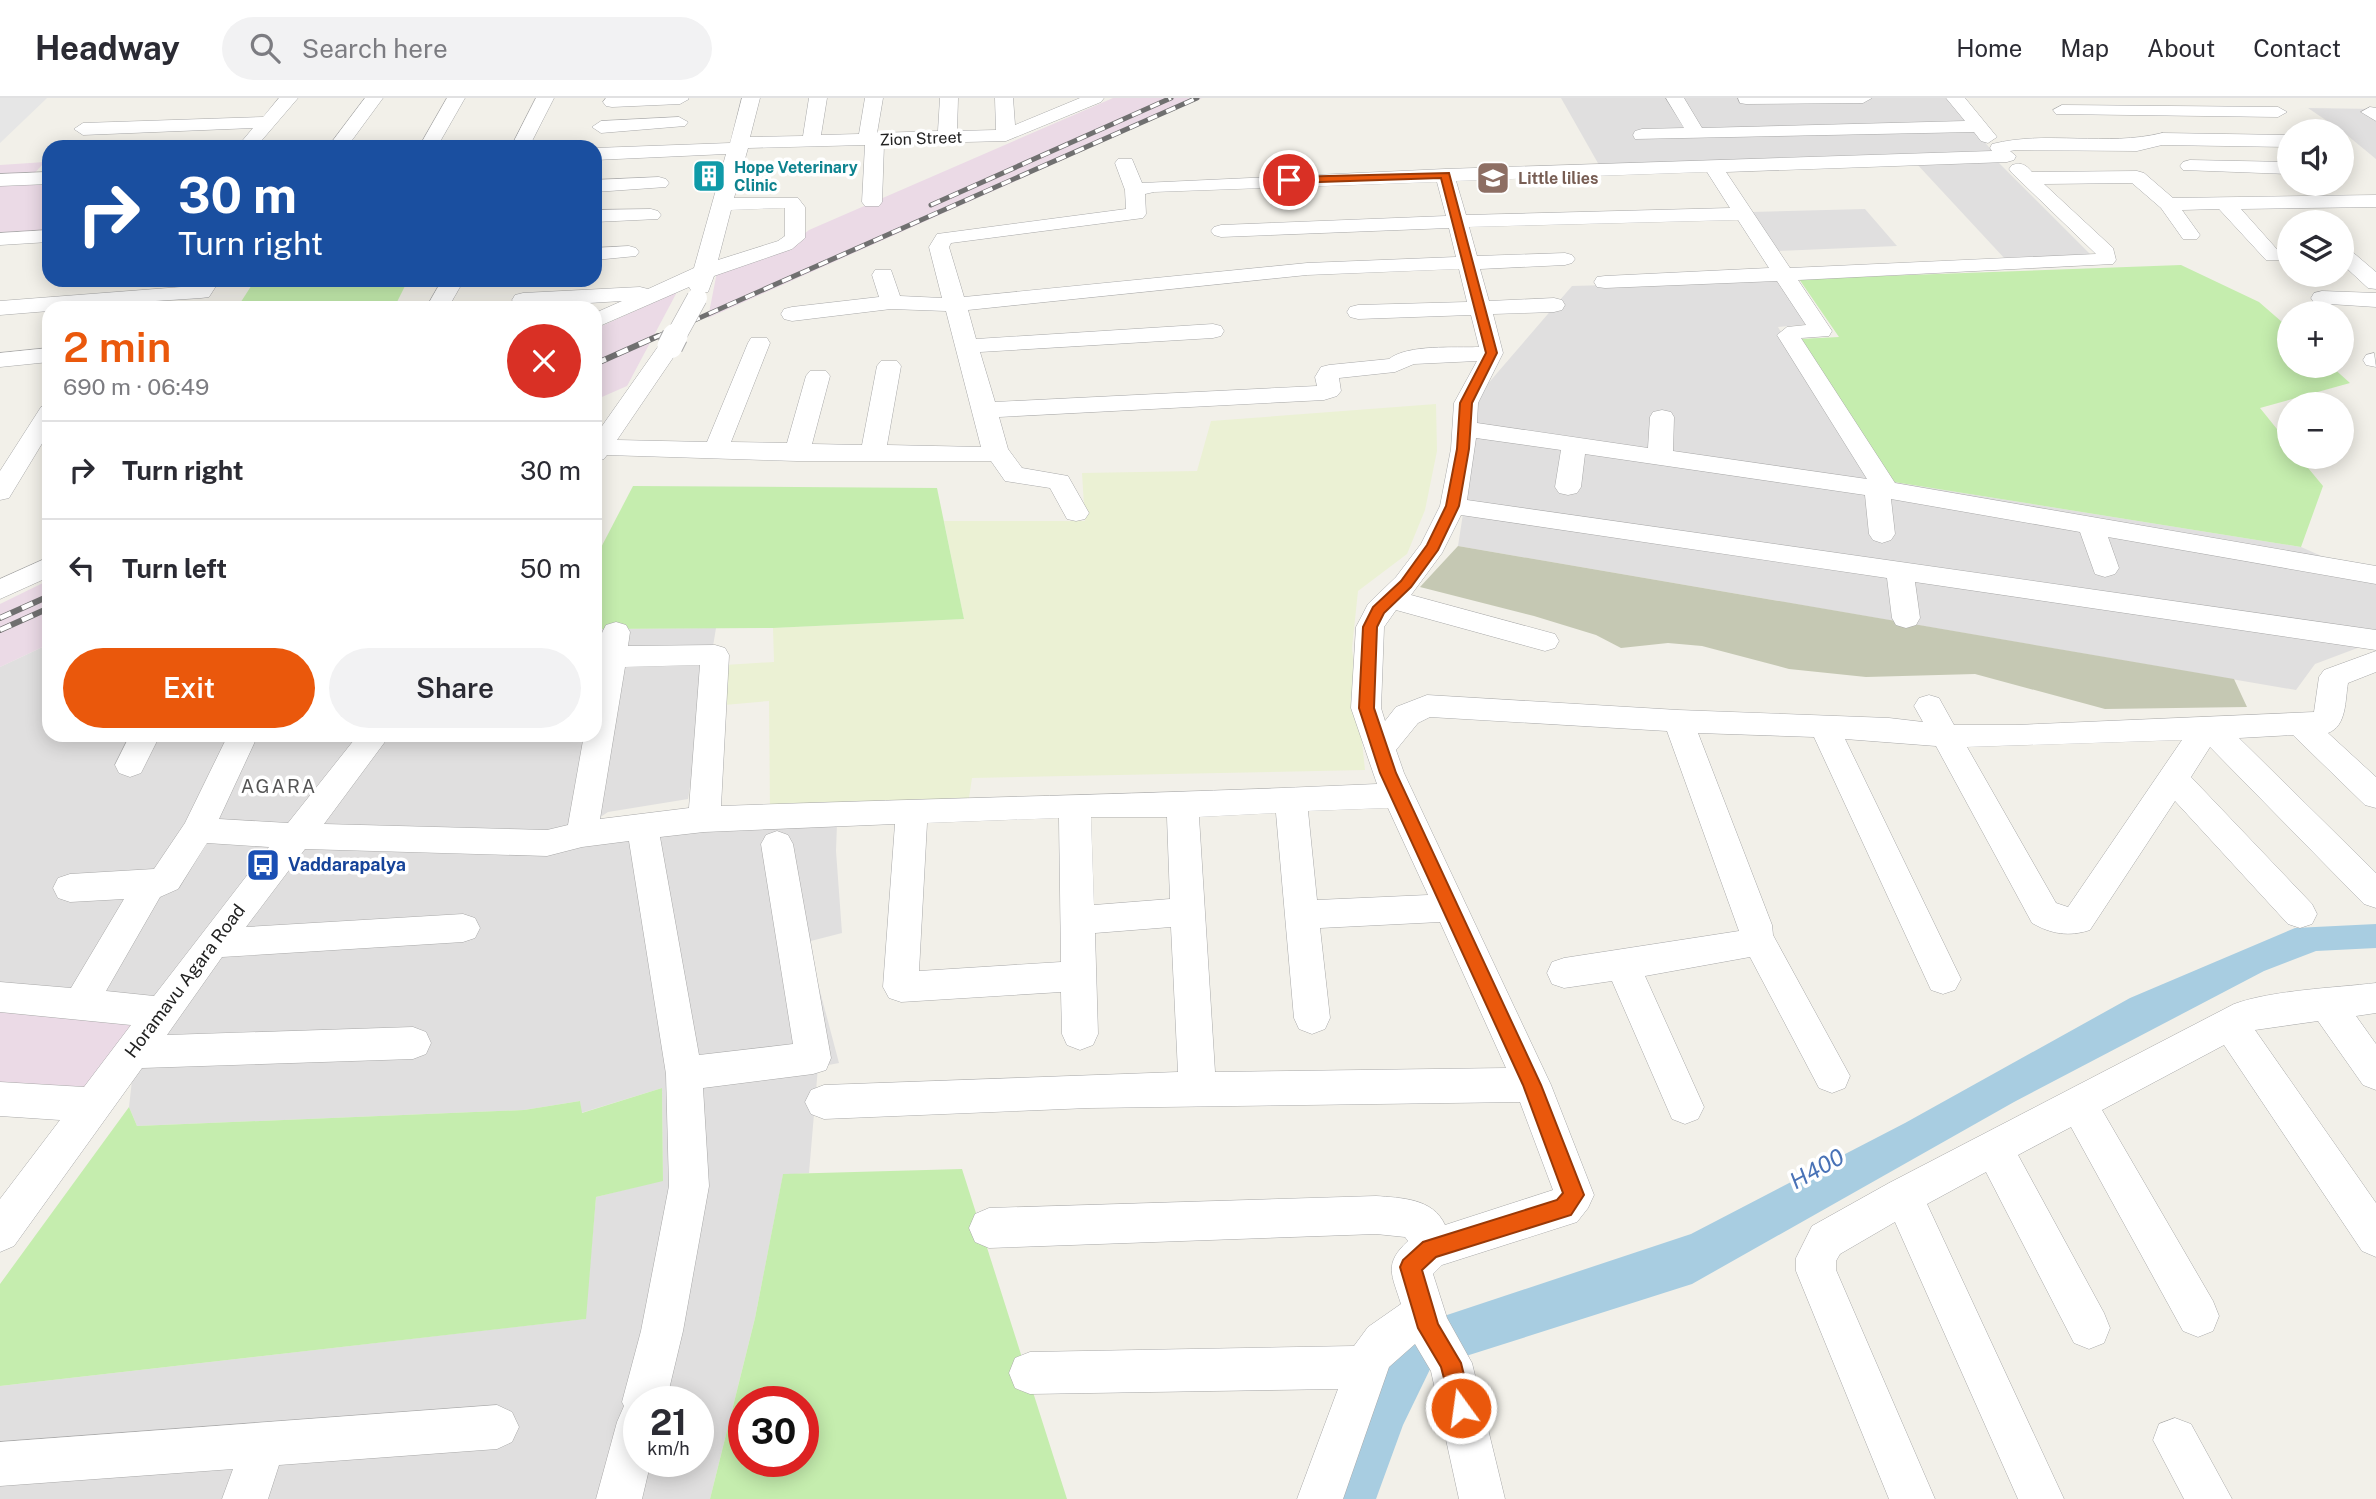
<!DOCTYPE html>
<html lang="en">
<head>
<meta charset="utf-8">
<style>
  :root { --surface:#fff; --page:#f2f2f3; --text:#2b2b33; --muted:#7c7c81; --line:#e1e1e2; --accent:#ea580c }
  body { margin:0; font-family:"Public Sans",sans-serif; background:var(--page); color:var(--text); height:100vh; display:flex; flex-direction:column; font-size:26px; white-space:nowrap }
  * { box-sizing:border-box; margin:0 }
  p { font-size:23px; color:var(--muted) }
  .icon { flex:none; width:38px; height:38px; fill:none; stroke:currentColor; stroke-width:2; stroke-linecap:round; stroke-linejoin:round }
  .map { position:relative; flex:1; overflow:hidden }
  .side { position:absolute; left:42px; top:203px; width:560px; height:441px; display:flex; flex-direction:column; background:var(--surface); border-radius:21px; box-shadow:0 4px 18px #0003 }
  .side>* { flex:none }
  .guide { position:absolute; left:42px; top:42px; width:560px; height:147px; border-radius:21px; box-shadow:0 4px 18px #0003; background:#1a4fa0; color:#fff; overflow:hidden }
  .fabs { position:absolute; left:2277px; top:21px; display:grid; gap:14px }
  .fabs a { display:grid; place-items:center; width:77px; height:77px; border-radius:50%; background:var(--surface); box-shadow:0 4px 18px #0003; font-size:35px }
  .speed { position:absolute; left:623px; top:1288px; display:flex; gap:14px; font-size:35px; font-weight:700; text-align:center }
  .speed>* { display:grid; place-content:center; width:91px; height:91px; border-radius:50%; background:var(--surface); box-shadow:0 4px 18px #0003; line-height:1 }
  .speed small { font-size:18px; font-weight:400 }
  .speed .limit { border:10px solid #d22; background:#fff; color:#111 }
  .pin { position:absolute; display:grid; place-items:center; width:60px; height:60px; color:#fff; margin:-30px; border:4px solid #fff; border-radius:50%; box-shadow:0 2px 7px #0007 }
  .me { position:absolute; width:77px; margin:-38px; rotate:346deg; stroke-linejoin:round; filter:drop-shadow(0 0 5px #0008) }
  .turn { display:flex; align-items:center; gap:24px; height:147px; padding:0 21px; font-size:32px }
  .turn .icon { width:91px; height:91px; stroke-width:2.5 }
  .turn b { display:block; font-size:49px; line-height:60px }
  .round { display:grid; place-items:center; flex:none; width:74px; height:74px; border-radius:37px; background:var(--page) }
  .headline { display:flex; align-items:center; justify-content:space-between; height:119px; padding:0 21px }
  h1 { font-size:42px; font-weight:600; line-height:52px; color:var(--accent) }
  .cta { display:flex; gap:14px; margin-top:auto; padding:14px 21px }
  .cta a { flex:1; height:80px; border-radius:42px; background:var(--accent); color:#fff; font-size:28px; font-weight:600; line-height:80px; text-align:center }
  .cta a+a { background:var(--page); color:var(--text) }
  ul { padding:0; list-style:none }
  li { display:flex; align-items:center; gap:21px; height:98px; padding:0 21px; border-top:2px solid var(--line) }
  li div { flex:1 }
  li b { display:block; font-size:26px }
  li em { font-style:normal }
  header { display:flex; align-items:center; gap:42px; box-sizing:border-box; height:98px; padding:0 35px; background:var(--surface); border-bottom:2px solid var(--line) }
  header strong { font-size:33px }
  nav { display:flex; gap:38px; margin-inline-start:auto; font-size:24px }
  .search { width:490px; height:63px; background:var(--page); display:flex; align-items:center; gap:18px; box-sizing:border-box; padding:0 24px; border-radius:38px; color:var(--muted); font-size:26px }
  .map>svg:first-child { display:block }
  .residential { fill:#e0dfdf; fill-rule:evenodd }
  .industrial { fill:#ebdae6 }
  .construction { fill:#c5c8b3 }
  .farmland { fill:#ebf1d4 }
  .grass { fill:#c5edae; fill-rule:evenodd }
  .parking { fill:#e6e6e6 }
  .water { fill:#a8cde1 }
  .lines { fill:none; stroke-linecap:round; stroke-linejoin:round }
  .minor-casing { stroke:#a9a9a9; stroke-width:1 }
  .minor { fill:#fff; fill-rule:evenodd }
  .rail-far1-casing { stroke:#707070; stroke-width:5 }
  .rail-casing { stroke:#707070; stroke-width:6 }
  .rail-far1 { stroke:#fff; stroke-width:3.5; stroke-dasharray:10; stroke-linecap:butt }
  .rail { stroke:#fff; stroke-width:4.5; stroke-dasharray:12; stroke-linecap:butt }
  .minor-bridge-far1-casing { stroke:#a9a9a9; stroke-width:21; stroke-linecap:butt }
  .minor-bridge-casing { stroke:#a9a9a9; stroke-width:27; stroke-linecap:butt }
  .minor-bridge-far1 { stroke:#fff; stroke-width:20 }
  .minor-bridge { stroke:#fff; stroke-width:25 }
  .route { fill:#ea580c; stroke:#983908; stroke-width:2 }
  .labels { text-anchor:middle; stroke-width:7; stroke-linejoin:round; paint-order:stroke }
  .far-street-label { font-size:16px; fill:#222; stroke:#fff }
  .far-culture-label { font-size:16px; font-weight:bold; fill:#0d838f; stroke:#fff; text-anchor:start }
  .far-education-label { font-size:16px; font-weight:bold; fill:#785e54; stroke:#fff; text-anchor:start }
  .transit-label { font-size:18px; font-weight:bold; fill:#164399; stroke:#fff; text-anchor:start }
  .street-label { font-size:18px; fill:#222; stroke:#fff }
  .neighbourhood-label { font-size:19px; letter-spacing:2px; fill:#555; stroke:#fff }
  .near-water-label { font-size:23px; font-style:italic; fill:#4972b6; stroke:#fff }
</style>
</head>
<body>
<header>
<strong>Headway</strong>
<div class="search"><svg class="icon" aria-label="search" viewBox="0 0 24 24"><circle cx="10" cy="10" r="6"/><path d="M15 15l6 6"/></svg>Search here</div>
<nav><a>Home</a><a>Map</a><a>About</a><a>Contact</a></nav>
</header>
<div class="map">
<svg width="2376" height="1401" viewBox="0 0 2376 1401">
  <rect width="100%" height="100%" fill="#f2f0e9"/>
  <g class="residential">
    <polygon points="1561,0 1948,0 1993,54 1599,67"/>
    <polygon points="2308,10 2376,11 2376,61 2342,33"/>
    <polygon points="1995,61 2093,159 2006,162 1915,64"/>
    <polygon points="1865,111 1897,148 1777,153 1751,114"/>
    <polygon points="1781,182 1811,226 1778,229 1869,380 2301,449 2376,482 2376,543 2315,566 2296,592 1458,448 1477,325 1473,303 1572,188"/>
    <path d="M716,530l-28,171 -80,13 -60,40 113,-22 176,-6 -1,27 6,82 -35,9 32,121 -21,4 -9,106 -26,2 -28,143 -45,181h-710v-113l585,-67 11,-122 67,-17 -1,-92 -81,25 -1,-12 -56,9 -387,16 -8,-19 10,-90 -139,-8v-342l49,-23v91h546v-106zM639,1304h59v59h-59z"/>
  </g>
  <g class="industrial">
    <polygon points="1113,0 1202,0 708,220 717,174 786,150 809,132"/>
    <polygon points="45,64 23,87 49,86 49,125 42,133 0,136 0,67"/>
    <polygon points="677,194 627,288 595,302 595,231"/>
    <polygon points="49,482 49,546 0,569 0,506"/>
    <polygon points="0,911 139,919 83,996 0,991"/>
  </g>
  <polygon class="construction" points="1458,448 2234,581 2247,609 2105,611 1975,576 1866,579 1789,571 1702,548 1668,545 1621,550 1596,537 1534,518 1420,489"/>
  <polygon class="farmland" points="1436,306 1437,353 1425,412 1407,456 1358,493 1352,550 1365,672 972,680 969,700 770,713 769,603 724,607 725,567 774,564 773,530 964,521 944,423 1085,423 1082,375 1197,373 1211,323"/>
  <g class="grass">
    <polygon points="2181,167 2259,204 2289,230 2289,268 2331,268 2350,285 2260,310 2289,346 2289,359 2299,359 2323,388 2301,449 1894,384 1800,241 1839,239 1799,181"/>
    <polygon points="255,182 408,182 394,210 237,210"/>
    <polygon points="633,388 937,390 964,521 773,530 595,531 595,461"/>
    <polygon points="662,990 663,1083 596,1099 586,1221 0,1288 0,1186 129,1009 137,1028 524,1012 580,1003 582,1015"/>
    <path d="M962,1071l105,330h-357l45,-181 28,-144zM744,1304h59v59h-59z"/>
  </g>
  <polygon class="parking" points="0,0 47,0 0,45"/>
  <g class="water">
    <polygon points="2376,826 2376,850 2316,853 2264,873 2014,1004 1692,1186 1466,1258 1441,1219 1691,1136 1905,1025 2130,900 2295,830"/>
    <polygon points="1411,1237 1434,1263 1403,1327 1376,1401 1335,1401 1395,1254"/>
  </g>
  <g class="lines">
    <defs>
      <g id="minor">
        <polygon points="279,0 298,0 256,49 237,49 253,30 83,37 74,31 83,25 263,19"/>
        <polygon points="365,0 383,0 347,49 328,49"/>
        <polygon points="447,0 465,0 437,49 419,49"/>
        <polygon points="536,0 554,0 529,49 511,49"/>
        <polygon points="606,0 688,0 689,1 680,6 612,9 606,8 603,4"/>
        <path d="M742,0h18l-10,39 53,-1 6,-38h18l-6,37 38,-1 6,-36h18l-6,35 61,-2 2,-33h18l-1,33 39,-1 -1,-32h18l2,27 65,-27h24l-3,4 -95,39 -122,3 -2,58 -3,4h-14l-3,-4 3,-57 -117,3 -14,50h64l7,9v31l-13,11 -78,27 -6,16h-16l-3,-5 -94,41v-15l27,-12 -99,6 -8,-2 -3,-5 3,-5 8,-2 117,-6 8,2 46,-21 32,-114 -131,6v-12l135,-5zM785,110v28l-7,5 -60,19 13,-50z"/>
        <polygon points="1666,0 1684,0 1702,30 1965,23 1946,0 1965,0 1997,39 1988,45 1981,43 1974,34 1635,41 1633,37 1635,33 1642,31 1684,30"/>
        <polygon points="1738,0 1872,0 1863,5 1746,6 1740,5"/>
        <polygon points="2062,7 2278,9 2287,14 2278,19 2056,16 2053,12"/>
        <polygon points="2370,9 2376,10 2376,23 2361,14"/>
        <polygon points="679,19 688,24 685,28 601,35 592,29 601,23"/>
        <path d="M2162,35l127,2v12l-127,-2 -25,6 -121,-1 -6,1 6,5 -2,4 -7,2 -281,10 64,96 306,-14 -84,-81 -3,-4 3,-4c10,-3 14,0 20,7l105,-1 7,2 29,25 203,-3v12l-135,2 42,47 -3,4h-14l-47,-51 -37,1 18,25 -3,4h-14l-22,-31 -29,-25 -88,1 69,64 3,12 -3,4 -315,16 34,51 -3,5 -28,2 94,145 481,83v18l-268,-47 11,31 -4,6 -10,3 -10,-3 -15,-42 -189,-33 4,35 -4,6 -9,3 -9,-3 -4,-6 -4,-39 -280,-41 -4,33 -4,6 -9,2 -9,-2 -4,-6 6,-37 -85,-12 -9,62 909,130v20l-461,-68 5,36 -4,7 -10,3 -10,-3 -4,-7 -5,-40 -426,-63 -19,38 -31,42 144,39 4,7 -4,7 -10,3 -149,-41 -12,17 -3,81 4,13 11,-14 31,-12 251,15 211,8 34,4 -9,-16 5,-8 10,-3 10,3 15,27h62l298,-13 5,-35 5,-7 52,-19v21l-28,11c-3,17 -1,43 -20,50l48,44v31l-11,-3 -72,-70 -54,3 137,135v35l-12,-4 -154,-157 -19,30 121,127 5,10 -5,10 -12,4 -12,-4 -113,-123 -85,129c-21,7 -39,4 -58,-7l-96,-177 -91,-7 116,240 -6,11 -12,4 -12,-4 -117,-253 -116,-4 74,192 1,10 77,141 -5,12 -13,5 -13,-5 -69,-131 -105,19 59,131 -6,12 -13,5 -13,-5 -60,-138 -48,7 -12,-4 -5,-11 5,-11 12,-4 175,-27 -72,-200 -237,-14 -12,6 -22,27 8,23 147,312 43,110 -6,13 -11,14 -135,43 -9,9 14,44 25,45 33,136h-46l-28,-128 -16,-27 -26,23 -46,132h-46l41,-110 -308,5 -15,-6 -6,-15 6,-15 15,-6 324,-6 14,-19 33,-23c-9,-29 -18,-40 7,-63l-3,-4 -29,-3 -387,14 -14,-6 -6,-14 6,-14 14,-6 387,-12c25,2 57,2 69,29l108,-35 -33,-88 -431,6 -265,11 -13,-5 -6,-12 6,-12 13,-5 354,-13 -7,-145 -76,6 3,101 -5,11 -13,5 -13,-5 -5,-11 -1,-42 -160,10 -12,-4 -6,-11 12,-163 -191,8 -44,5 39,218 94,-11 -32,-200 5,-9 11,-4 11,4 5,9 38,214 -5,12 -13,4 -110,14 6,98 -26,145 -17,71h-27v59h12l-9,38h-46l21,-77 7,-16 -2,-4 19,-71 28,-145 -3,-112 -37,-233 -47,6 -35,9 -242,-7 -59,78 217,-13 12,4 5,10 -5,10 -12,4 -241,15 -55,78 246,-8 13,5 5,11 -5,11 -13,5 -271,9 -128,178 -14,6v-53l60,-79 -60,-4v-34l84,5 47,-62 -131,-13v-30l71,6 53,-89 -54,3 -12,-4 -5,-10 5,-10 12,-4 84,-5 31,-46 43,-88h30l-39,84 69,4 70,-88h32l-66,89 223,6 21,-5 16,-90h11c0,-32 -6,-82 11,-110l10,-3 10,3 4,7 -2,14 87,-1 10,3 4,7 -8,151c219,-8 438,-12 656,-22l-26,-76 5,-81 12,-23 28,-27 25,-33 19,-38 11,-57 3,-46 23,-42 -63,3 -19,8 -56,6 2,13 -4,5 -13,4 -325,17 9,32 14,19 46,8 21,37 -4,6 -9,2 -9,-2 -17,-31 -45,-7 -14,-20h-194l-190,-6 -3,4 -9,3v-26l67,-95h16l3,5 -64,94 90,2 41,-99 3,-5h16l3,5 -39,99 56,1 19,-67 4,-5h16l4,5 -18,68 50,1 15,-79 4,-5h16l4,5 -14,79 94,2 -35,-136 -55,-2 -99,12 -8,-2 -3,-5 3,-5 8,-2 87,-10 -7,-22 3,-5h16l9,26 42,2 -13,-51 8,-13 189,-25 -1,-19 -10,-27 3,-4h14l10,24 303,-14 547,-18 -2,-3 2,-4c56,-14 114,3 170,-11zM1707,74l23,36 -264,7 -10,-34zM1437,84l9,34 -225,9 -7,2 -3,4 3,4 7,2 228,-9 7,29 -149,6 -343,34 -15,-50 2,-4 192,-25 3,-4 -1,-20 9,-2zM1738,122l31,48 -164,8 -8,1 -3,5 3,5 8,1 172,-7 29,44 -19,2 -10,8 90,144 -194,-28 1,-34 -3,-5 -9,-2 -9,2 -3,5 -2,31 -171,-25 1,-20 25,-50 -10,-39 61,-2 8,-2 3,-5 -3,-5 -8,-2 -65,3 -9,-32 85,-4 7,-2 3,-4 -3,-4 -7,-2 -88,3 -8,-29zM1459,171l8,33 -109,3 -8,2 -3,5 3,5 8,2 113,-4 8,32c-24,1 -71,-3 -90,12l-60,6 -8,2 -6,10 2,9 -322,16 -15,-50 233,-14 8,-2 3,-5 -3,-5 -8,-2 -237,15 -8,-29 339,-35zM700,567l-11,143 -89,11 25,-152zM2182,642l-114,167 -12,-4 -89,-156zM1388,710l40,87 -111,5 -9,-89zM1276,715l18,205 5,11 13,5 13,-5 5,-11 -10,-90 120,-6 66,146 -291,4 -16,-255zM1091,719h76l3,82 -76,6zM1059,720l2,144 -142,9 8,-148zM207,745l62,4 -115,149 -48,-5 54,-94 18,-8z"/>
        <polygon points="2190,62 2289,64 2289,76 2183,72 2180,68 2183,64"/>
        <polygon points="49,74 49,86 0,88 0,76"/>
        <polygon points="659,79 666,81 669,85 666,89 595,94 595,82"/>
        <polygon points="651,111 658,113 661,117 658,121 595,124 595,112"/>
        <polygon points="49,132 49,144 0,147 0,135"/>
        <polygon points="629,148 636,150 639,154 636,158 595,162 595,150"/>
        <polygon points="2342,149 2349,151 2376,174 2376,191 2368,190 2342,166"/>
        <polygon points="198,182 220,182 209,199 201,200 49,210 49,213 0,217 0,203 194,188"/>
        <polygon points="442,182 464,182 448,210 426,210"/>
        <polygon points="2322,193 2376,195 2376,209 2314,205 2311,200 2314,195"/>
        <polygon points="49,250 49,264 0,269 0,255"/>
        <polygon points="2374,255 2376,269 2366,267 2363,262 2366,257"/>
        <polygon points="49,307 49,334 9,400 0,402 0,373 41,309"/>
        <polygon points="49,459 49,479 0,501 0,481"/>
        <polygon points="130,637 160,637 141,675 130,679 119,675 115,667"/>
        <path d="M2376,885v30l-20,3 20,28v46l-13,-5 -45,-64 -63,9 121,173v54l-14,-6 -138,-206 -122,65 111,191 6,15 -6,15 -15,6 -15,-6 -112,-204 -53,28 86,158 6,15 -6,15 -15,6 -15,-6 -88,-171 -59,32 137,295h-46l-123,-277 -55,32 -4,7v9l99,229h-46l-93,-228v-13l16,-32 77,-43 345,-179c39,-14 100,-16 142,-21z"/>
        <polygon points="497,1307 512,1314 519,1329 512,1344 497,1351 279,1367 268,1401 222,1401 233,1371 0,1388 0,1344"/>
        <polygon points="2175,1320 2191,1326 2232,1401 2184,1401 2153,1342 2159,1326"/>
      </g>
    </defs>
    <use href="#minor" class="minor-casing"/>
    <use href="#minor" class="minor"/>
    <defs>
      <g id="rail-far1">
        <polyline points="931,107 1171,0"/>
        <polyline points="654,240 1197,0"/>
      </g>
      <g id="rail">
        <polyline points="595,266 658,238"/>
        <polyline points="0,520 49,498"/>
        <polyline points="0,532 49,510"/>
      </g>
    </defs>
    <use href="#rail-far1" class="rail-far1-casing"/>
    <use href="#rail" class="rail-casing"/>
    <use href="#rail-far1" class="rail-far1"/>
    <use href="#rail" class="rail"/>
    <defs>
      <polyline id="minor-bridge-far1" points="675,240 697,200"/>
      <polyline id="minor-bridge" points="670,248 675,238"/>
    </defs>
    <use href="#minor-bridge-far1" class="minor-bridge-far1-casing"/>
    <use href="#minor-bridge" class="minor-bridge-casing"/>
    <use href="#minor-bridge-far1" class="minor-bridge-far1"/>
    <use href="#minor-bridge" class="minor-bridge"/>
  </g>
  <polygon class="route" points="1449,75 1497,255 1472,305 1469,351 1459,408 1438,452 1411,489 1384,515 1377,529 1374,610 1396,675 1541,987 1584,1097 1571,1117 1436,1159 1422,1172 1438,1226 1461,1265 1472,1310 1469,1318 1461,1321 1454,1318 1441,1269 1418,1230 1400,1169 1403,1162 1423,1144 1557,1102 1563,1095 1523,987 1380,675 1359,610 1363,529 1373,509 1401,483 1427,447 1446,408 1457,351 1460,305 1486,255 1441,80 1289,85 1284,82 1289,79"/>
  <defs>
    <symbol id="building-square" viewBox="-11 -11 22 22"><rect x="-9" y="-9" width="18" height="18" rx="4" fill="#0f9aa8" stroke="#fff"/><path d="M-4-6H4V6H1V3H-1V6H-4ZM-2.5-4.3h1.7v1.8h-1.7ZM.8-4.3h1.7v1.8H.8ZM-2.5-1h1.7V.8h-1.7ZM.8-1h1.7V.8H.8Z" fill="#fff"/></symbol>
    <symbol id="school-square" viewBox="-11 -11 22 22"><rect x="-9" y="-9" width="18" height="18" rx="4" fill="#8d6e63" stroke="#fff"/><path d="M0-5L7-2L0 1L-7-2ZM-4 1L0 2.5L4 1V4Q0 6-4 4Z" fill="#fff"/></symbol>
    <symbol id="bus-square" viewBox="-11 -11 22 22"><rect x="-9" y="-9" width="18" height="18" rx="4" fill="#1a4fb4" stroke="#fff"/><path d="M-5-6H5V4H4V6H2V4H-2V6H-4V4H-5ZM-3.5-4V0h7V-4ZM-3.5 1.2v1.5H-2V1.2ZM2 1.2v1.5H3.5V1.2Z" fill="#fff"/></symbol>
  </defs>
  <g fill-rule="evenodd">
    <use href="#building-square" x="690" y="59" width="38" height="38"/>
    <use href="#school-square" x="1474" y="61" width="38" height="38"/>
    <use href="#bus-square" x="244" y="748" width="38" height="38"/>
  </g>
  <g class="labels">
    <g class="far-street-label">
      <text transform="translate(921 40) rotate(-2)" y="6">Zion Street</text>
    </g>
    <g class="far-culture-label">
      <text x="734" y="75">Hope Veterinary<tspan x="734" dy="18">Clinic</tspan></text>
    </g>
    <g class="far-education-label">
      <text x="1518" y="86">Little lilies</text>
    </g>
    <g class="transit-label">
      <text x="288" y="773">Vaddarapalya</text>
    </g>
    <g class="street-label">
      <text transform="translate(185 883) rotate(-53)" y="6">Horamavu Agara Road</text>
    </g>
    <g class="neighbourhood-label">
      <text x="279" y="695">AGARA</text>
    </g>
    <g class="near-water-label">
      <text transform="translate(1817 1071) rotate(-29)" y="8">H400</text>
    </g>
  </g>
</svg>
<div class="fabs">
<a><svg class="icon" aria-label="sound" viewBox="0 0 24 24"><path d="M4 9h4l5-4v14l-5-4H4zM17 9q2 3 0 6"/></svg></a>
<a><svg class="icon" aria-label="layers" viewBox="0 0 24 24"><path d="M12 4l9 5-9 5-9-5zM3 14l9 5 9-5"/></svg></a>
<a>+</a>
<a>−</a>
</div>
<div class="speed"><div>21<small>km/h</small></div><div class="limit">30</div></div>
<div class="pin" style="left:1289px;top:82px;background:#d93025"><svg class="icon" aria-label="arrive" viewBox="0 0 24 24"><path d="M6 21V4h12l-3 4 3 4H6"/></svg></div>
<svg class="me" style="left:1461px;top:1310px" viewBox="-20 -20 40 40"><circle r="17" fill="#ea580c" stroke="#fff" stroke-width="3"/><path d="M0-11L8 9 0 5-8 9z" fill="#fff"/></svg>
<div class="guide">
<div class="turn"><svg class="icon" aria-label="right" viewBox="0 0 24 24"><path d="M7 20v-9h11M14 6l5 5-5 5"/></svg><div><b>30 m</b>Turn right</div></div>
</div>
<section class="side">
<div class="headline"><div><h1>2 min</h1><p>690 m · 06:49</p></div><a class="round" style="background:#d93025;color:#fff"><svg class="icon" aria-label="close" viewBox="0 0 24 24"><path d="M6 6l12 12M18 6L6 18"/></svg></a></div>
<ul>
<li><svg class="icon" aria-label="right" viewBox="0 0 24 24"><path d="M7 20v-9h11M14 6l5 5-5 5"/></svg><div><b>Turn right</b></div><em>30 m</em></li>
<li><svg class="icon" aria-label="left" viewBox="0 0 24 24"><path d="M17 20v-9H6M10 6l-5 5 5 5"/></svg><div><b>Turn left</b></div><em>50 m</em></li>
</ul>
<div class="cta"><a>Exit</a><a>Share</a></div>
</section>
</div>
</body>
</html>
